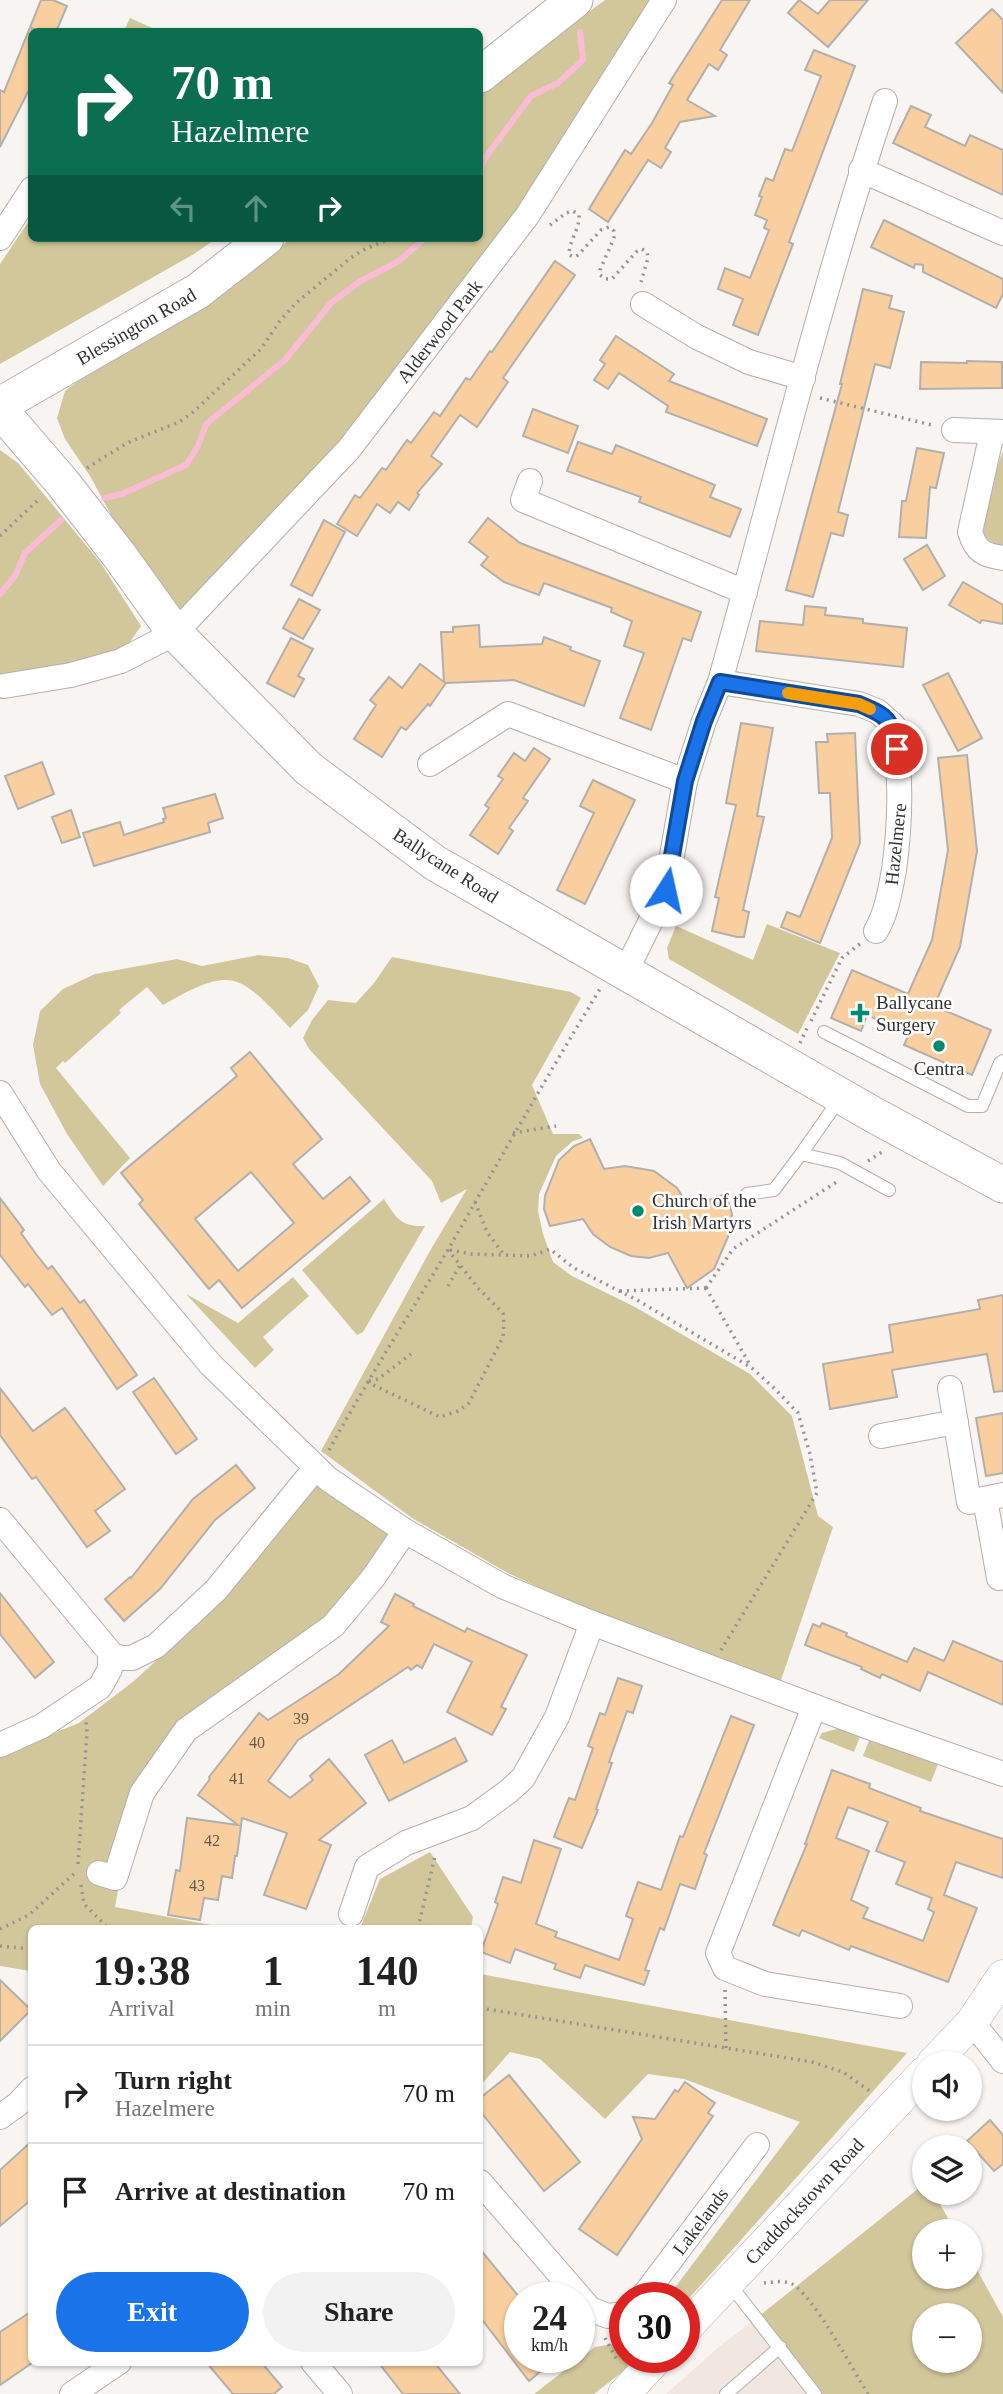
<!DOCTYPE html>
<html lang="en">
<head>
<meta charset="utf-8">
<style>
  :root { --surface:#fff; --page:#f2f2f2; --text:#222; --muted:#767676; --line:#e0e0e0; --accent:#1a73e8 }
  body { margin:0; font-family:"Times New Roman",serif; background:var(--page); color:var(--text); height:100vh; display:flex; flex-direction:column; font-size:26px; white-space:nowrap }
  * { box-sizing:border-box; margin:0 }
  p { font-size:23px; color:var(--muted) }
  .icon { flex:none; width:38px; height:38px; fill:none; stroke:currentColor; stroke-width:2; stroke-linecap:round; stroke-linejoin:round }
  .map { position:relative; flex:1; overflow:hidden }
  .sheet { position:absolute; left:28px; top:1925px; width:455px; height:441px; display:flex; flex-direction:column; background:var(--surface); border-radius:10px; box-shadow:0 2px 5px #0004 }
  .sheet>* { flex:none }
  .hud { position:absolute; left:28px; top:28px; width:455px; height:214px; border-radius:10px; box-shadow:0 2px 5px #0004; background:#0b6e4f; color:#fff; overflow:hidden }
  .tools { position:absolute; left:912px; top:2051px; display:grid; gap:14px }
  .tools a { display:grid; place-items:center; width:70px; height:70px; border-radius:50%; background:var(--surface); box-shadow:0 2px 5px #0004; font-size:35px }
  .speed { position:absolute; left:504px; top:2282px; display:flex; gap:14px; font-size:35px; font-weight:700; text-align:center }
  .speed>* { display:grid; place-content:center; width:91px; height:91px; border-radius:50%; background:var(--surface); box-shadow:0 2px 5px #0004; line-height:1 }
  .speed small { font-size:18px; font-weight:400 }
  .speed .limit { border:10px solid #d22; background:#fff; color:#111 }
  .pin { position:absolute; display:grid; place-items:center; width:60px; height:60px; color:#fff; margin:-30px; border:4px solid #fff; border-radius:50%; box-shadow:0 2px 7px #0007 }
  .me { position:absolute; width:77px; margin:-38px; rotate:10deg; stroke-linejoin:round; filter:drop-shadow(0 0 5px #0008) }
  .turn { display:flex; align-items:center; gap:24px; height:147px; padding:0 28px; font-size:32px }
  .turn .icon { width:91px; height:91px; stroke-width:2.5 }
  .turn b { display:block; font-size:49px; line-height:60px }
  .lanes { display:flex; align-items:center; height:66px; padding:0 28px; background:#0003; justify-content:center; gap:35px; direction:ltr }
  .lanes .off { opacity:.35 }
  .eta { display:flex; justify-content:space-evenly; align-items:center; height:119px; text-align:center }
  .eta b { font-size:42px; font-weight:700; line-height:49px }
  .primary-button { display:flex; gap:14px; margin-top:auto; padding:14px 28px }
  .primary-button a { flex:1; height:80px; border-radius:42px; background:var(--accent); color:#fff; font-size:28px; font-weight:700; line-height:80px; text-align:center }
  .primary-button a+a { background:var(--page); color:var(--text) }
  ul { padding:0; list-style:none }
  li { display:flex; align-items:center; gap:21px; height:98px; padding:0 28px; border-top:2px solid var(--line) }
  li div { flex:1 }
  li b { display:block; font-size:26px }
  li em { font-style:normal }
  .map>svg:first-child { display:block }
  .built { fill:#f2e6e1 }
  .green { fill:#d2c79b; fill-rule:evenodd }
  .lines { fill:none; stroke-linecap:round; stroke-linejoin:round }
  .stream { stroke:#fabbd4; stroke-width:6 }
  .building { fill:#f9cf9f; stroke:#b2b0ad; stroke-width:2; fill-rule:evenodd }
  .service-casing { stroke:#b3afae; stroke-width:14 }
  .minor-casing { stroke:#b3afae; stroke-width:26 }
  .tertiary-casing { stroke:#b3afae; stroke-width:33 }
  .secondary-casing { stroke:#b3afae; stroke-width:37 }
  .path { stroke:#969492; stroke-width:3.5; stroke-dasharray:2 5; stroke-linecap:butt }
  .service { stroke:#fff; stroke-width:12 }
  .minor { stroke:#fff; stroke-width:24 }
  .tertiary { stroke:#fff; stroke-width:32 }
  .secondary { stroke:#fff; stroke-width:35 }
  .route-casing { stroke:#114b97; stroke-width:18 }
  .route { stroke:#1a73e8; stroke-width:12 }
  .slow { stroke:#f59e0b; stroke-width:12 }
  .poi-dot { fill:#038a70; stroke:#fff; stroke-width:2.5 }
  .labels { text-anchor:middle; stroke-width:5; stroke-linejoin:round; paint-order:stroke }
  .number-label { font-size:16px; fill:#64594c }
  .street-label { font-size:19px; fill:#333231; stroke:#fff }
  .poi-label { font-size:19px; fill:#333231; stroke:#fff; text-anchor:start }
</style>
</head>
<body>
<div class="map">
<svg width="1003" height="2394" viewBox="0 0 1003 2394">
  <rect width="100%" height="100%" fill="#f8f4f2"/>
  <polygon class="built" points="758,2317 818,2394 666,2394 720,2346"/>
  <g class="green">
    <polygon points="605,0 660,0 523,214 345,447 178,615 129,548 90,476 65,439 57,418 65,391 88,374 210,301 292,238 480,238 480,92"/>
    <polygon points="130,18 159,31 124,31"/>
    <polygon points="31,218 32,238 217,238 194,254 0,364 0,264"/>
    <polygon points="0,450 18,463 100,562 141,626 119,658 0,677"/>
    <path d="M1003,452v93c-10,-1 -19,-6 -20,-16 -2,-9 15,-69 20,-77z"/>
    <polygon points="767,924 840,953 798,1034 669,959 667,948 676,926 753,960"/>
    <path d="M258,955l30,3 20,7 11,21 -11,24 -18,18c-52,-56 -58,-62 -127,-23l-16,-18 -28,23 2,3 -56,50 -2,-2 -7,7 74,90 -27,28 -36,-52 -27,-50 -7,-39 7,-34 23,-22 32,-15 82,-15 25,7z"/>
    <polygon points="392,957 571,992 581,998 532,1085 553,1134 579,1134 583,1138 573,1141 556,1156 539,1194 538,1211 543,1234 553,1262 572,1276 635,1307 750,1374 792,1416 818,1516 833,1527 779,1686 594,1613 508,1573 412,1518 321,1451 431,1249 467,1189 441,1203 432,1181 309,1049 303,1038 312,1020 328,1000 356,1003 374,983"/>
    <path d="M384,1199c12,19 17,28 41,27l-62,106 -6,3 -55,-65z"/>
    <polygon points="293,1277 309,1296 263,1337 274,1350 255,1368 186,1294 238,1323"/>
    <polygon points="316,1483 391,1536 328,1619 136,1789 115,1907 227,1928 32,1928 31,1971 0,1966 0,1755 79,1723 134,1681 224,1598"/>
    <polygon points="840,1728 861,1734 854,1752 819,1738 822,1733"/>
    <polygon points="870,1738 938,1764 931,1782 863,1756"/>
    <polygon points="430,1852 473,1917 471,1928 360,1928 380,1879"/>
    <polygon points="480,1974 907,2053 684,2304 684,2298 667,2298 800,2122 684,2079 648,2074 605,2119 540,2059 510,2052 480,2086"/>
    <path d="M924,2184v9h10l21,38h-31v46h46v-20l33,60v77h-185l-60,-77zM924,2315h46v46h-46z"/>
    <polygon points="625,2342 625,2357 637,2357 622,2372 594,2394 534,2394 595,2347"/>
  </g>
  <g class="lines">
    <g class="stream">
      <polyline points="480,170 485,158 531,96 558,83 583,60 580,32"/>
      <polyline points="104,498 122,494 186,465 198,446 206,424 285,360 331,303 359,282 399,261 425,238"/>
      <polyline points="0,594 15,576 25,553 61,520"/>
    </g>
  </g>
  <g class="building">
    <polygon points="41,0 53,0 67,6 56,32 39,32 32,28 32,84 0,147 0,90 4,92"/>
    <polygon points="722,0 750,0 720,50 727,55 718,70 709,64 687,100 715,116 680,122 665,148 671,152 661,168 648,160 608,222 589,209 625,150 631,154 652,123 673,85 669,83"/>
    <polygon points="799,0 818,14 830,0 868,0 828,47 788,13"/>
    <polygon points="992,9 1003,20 1003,93 956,43"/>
    <polygon points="814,50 855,66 789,242 793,244 758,335 733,325 743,299 718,289 725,268 750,278 769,230 764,228 767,220 755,215 762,197 759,196 766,178 773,181 785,149 792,151 821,76 805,70"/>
    <polygon points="911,106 931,115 925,127 965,146 970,135 1003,150 1003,195 893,143"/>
    <polygon points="884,220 1003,279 1003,294 996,308 923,272 923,265 915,264 914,268 871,247"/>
    <polygon points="555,261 575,275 503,378 508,382 477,427 460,415 431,456 442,464 417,493 419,495 409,510 398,502 390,513 377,504 357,536 337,524 355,495 360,498 382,468 386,470 407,440 411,443 434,412 440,416 466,378 470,380 490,351 492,352"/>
    <polygon points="863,289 892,296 889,308 904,312 890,368 875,364 838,512 848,515 843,536 831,533 813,597 786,590 842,384 840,384"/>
    <polygon points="616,336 674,374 669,381 767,419 757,446 666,412 668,406 619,373 608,389 594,380 605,364 600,360"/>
    <polygon points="967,361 1002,362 1002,388 920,389 921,362 967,363"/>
    <polygon points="533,409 578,426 568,453 523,436"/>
    <polygon points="578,442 612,454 616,445 715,485 710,497 741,509 730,537 639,502 641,497 567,471"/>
    <polygon points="917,448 944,453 936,488 930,487 926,538 899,537 902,501 906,501"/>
    <polygon points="488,518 520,543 701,612 691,641 683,638 651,730 620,718 644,653 624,646 632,621 611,612 612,608 544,583 539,595 504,582 481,565 488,557 469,542"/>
    <polygon points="324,520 345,532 312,596 291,585"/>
    <polygon points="927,545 945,576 923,590 904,559"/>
    <polygon points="963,582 1003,605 1003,624 982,620 980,623 949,605"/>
    <polygon points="299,599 320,610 303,639 283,628"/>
    <polygon points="805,606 826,608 825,615 863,619 863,623 907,628 903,667 756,651 760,621 803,625"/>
    <polygon points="479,625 480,647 542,644 544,637 571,647 570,650 600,661 584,706 514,680 446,683 430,706 428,704 406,730 401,727 382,757 354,739 376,705 370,700 389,677 402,688 420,664 444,682 441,632 453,632 453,627"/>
    <polygon points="291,638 313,649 298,676 304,679 294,697 267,683"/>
    <polygon points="948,673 982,738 958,751 923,685"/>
    <polygon points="741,723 773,728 757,816 764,817 743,910 749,912 744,937 737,937 712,931 719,898 715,897 736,805 726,803"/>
    <polygon points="855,733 860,843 820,943 781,927 787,912 800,917 832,838 830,793 819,793 816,742 828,742 827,734"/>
    <polygon points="534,748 550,759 523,798 528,801 509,828 513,831 498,854 470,835 489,808 485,805 503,779 498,776 514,753 525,761"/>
    <polygon points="967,755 977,851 960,947 934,1006 991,1030 972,1075 904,1045 909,1034 867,1015 861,1031 831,1018 852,970 908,994 932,940 948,850 938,758"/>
    <polygon points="42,762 54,794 18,809 5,776"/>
    <polygon points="593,780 635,800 585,904 557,890 594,813 580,806"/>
    <polygon points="215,794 223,818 208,823 210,832 94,866 83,833 120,822 124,835 164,822 163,819 166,818 163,808"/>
    <polygon points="71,810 80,837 62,843 52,817"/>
    <path d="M250,1052l72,87 -29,25 30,35 27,-22 20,24 -128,107 -23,-28 -10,9 -70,-85 4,-4 -22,-27 116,-97 -6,-8zM251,1172l43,51 -56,48 -43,-52z"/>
    <polygon points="590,1139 604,1169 625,1166 654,1171 677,1188 689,1207 726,1194 732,1214 728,1237 714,1269 687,1288 668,1253 649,1258 631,1256 610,1247 593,1234 583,1219 550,1226 544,1209 545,1196 559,1160 574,1146"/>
    <polygon points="0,1198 24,1230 21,1233 36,1254 48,1269 52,1266 80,1303 84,1300 137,1375 117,1389 62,1308 52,1315 28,1284 25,1287 0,1255"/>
    <polygon points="1003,1295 1003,1391 994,1392 987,1354 892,1370 897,1397 830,1409 823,1364 893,1352 889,1325 980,1309 978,1300"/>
    <polygon points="154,1378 197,1439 176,1454 133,1392"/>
    <polygon points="0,1388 33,1431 65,1408 125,1489 95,1511 110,1531 87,1547 36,1477 32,1479 0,1435"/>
    <polygon points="1003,1413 1003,1473 986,1476 976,1418"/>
    <polygon points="236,1465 255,1488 215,1520 160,1589 124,1621 105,1599 130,1577 131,1578 193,1499"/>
    <polygon points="0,1593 54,1662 35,1678 0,1634"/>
    <polygon points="395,1594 414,1604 413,1606 465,1632 467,1628 527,1655 501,1707 506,1709 492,1735 447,1712 472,1662 434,1644 422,1668 417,1665 411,1670 408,1667 298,1740 268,1781 290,1798 313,1780 310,1776 329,1759 366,1803 319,1840 331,1845 306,1909 264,1895 287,1833 242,1818 237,1856 235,1856 232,1878 222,1876 218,1900 204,1898 200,1920 168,1915 176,1870 180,1871 187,1818 238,1825 198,1795 210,1779 209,1777 259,1713 268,1720 310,1693 339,1674 389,1626 381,1622"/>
    <polygon points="822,1623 847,1633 846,1636 907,1662 914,1648 944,1661 953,1641 1003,1662 1003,1705 928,1672 920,1691 882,1674 880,1678 861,1669 862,1667 805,1645 813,1624 820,1627"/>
    <polygon points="618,1678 642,1686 633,1713 627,1711 609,1762 612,1763 596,1809 598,1810 582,1848 554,1837 569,1798 575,1800 593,1748 588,1746 600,1713 605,1715"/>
    <polygon points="731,1716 754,1725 704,1853 707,1855 695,1889 680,1884 664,1930 660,1928 645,1970 649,1971 644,1985 585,1965 580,1978 554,1969 556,1964 515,1949 510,1963 481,1952 498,1904 495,1902 503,1877 521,1883 534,1840 561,1849 536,1924 557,1932 555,1937 619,1960 633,1919 626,1916 638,1882 661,1890 680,1836 683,1837"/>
    <polygon points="455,1738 467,1761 389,1801 365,1755 392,1740 404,1763"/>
    <path d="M832,1770l38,14 -1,4 52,20 -1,3 83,28v39l-47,-16 -12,33 33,13 -29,74 -97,-36 -2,4 -47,-20 -3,6 -26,-11 34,-81h-2zM848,1807l40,15 -12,29 29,11 -9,22 36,14 -4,11 6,3 -11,29 -60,-23 5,-10 -17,-8 18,-49 -33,-13z"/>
    <polygon points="0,1980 31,2010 0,2041"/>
    <polygon points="509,2075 580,2162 544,2191 480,2111 480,2098"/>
    <polygon points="685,2082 715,2103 708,2113 713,2116 617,2255 579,2229 642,2139 633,2117 655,2119 675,2090 678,2092"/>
    <polygon points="990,2120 1003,2135 1003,2164 994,2171 967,2141"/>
    <polygon points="32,2141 32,2199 0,2226 0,2170"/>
    <polygon points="480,2249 520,2298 520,2357 558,2357 529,2381 480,2317"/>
    <polygon points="32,2311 32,2363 0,2385 0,2332"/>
    <polygon points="206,2362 261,2362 282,2387 274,2394 233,2394"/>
    <polygon points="378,2362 434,2362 460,2394 403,2394"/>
  </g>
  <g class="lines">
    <defs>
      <g id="service">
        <polyline points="824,1032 968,1106 982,1106 1000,1063 1003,1061"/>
        <polyline points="841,1097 801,1154 840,1163 889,1190"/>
        <polyline points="747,1194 774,1190 801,1154"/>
        <polyline points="727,2286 739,2296 815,2394"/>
        <polyline points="726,2394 780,2347"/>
      </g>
      <g id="minor">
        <polyline points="861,170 1003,233"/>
        <polyline points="0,238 32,189"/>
        <polyline points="643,304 697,337 749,362 803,378"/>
        <polyline points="954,430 1003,432"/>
        <path d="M992,433l-22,99c6,19 13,23 33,26"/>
        <polyline points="530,481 523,500 745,592"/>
        <path d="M720,682l139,22 18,7 16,14c9,49 8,95 1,145 -4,21 -7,42 -18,61"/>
        <polyline points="4,686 71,675 121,661 175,633 349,449 527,216 664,0"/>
        <polyline points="430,764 508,714 685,781"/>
        <path d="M625,973l41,-83 19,-109 19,-60 16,-39c54,-194 101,-390 165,-581"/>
        <polyline points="0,1093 49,1171 210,1364 328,1479 405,1531 502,1586 592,1623 869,1727 1003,1774"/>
        <polyline points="950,1388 969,1502 1003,1495"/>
        <polyline points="881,1436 956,1422"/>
        <polyline points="985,1499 999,1578"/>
        <polyline points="0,1520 113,1656"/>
        <polyline points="814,1707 718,1953 725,1968 765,1984 900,2006"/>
        <polyline points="0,1745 42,1726 100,1687 110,1669 110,1659 113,1656 122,1658 132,1658 156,1646 216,1590 309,1476 318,1470"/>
        <polyline points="99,1873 115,1878 142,1793 186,1730 333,1626 373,1578 405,1531"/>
        <polyline points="351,1914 367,1867 406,1843 472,1818 509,1791 523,1778 557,1717 592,1623"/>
        <polyline points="972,2022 1003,2061"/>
        <polyline points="0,2117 18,2104 32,2089"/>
        <polyline points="480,2182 590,2309 608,2316 625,2314"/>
        <polyline points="642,2298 757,2145"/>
        <polyline points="313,2362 340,2394"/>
        <polyline points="72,2394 119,2362"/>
      </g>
      <g id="tertiary">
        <polyline points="933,2063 972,2022 1003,1976"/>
        <polyline points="684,2330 924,2073"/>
        <polyline points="624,2394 658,2357"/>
      </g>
      <g id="secondary">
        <polyline points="480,75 575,0"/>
        <polyline points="0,405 198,291 266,238"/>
        <polyline points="0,410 62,482 119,555 175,633 309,769 435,863 874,1115 1003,1185"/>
      </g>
    </defs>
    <use href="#service" class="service-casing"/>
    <use href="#minor" class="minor-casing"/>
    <use href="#tertiary" class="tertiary-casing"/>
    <use href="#secondary" class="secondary-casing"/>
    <g class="path">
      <path d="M550,225l16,-12 7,-2 6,4c1,14 -10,25 -10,40l5,2 4,-2 23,-25 8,-3 5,4v7l-14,32v5l6,4h6l24,-27 6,-3 5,3 1,6 -7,24"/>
      <polyline points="820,398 932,425"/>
      <polyline points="87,468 127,443 179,422 192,413 261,349 279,322 296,303 348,260 361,251 391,238"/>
      <polyline points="0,536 39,499"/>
      <polyline points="811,1021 842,958 861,943"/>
      <polyline points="800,1043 807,1028"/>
      <polyline points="513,1133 556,1126"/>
      <polyline points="868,1161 882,1152"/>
      <polyline points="475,1202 487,1232 504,1255 531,1256 550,1249 574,1268 637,1300 752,1368 775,1389 798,1413 810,1454 817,1493 721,1650"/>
      <polyline points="450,1250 471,1254 504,1255"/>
      <polyline points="448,1286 460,1265"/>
      <polyline points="706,1288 733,1249 838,1181"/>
      <polyline points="706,1288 750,1365"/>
      <polyline points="620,1291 706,1288"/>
      <polyline points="369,1381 378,1379 411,1354"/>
      <polyline points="367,1382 440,1417 458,1411 469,1403 503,1337 504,1323 503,1313 478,1288 448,1250"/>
      <path d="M329,1450c38,-69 80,-135 120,-202 50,-87 99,-174 151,-259"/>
      <polyline points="78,1864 87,1732 86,1721"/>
      <polyline points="81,1885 84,1904 108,1928"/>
      <polyline points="418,1928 435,1856"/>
      <polyline points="0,1929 29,1915 76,1872"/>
      <polyline points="0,1946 32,1949"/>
      <polyline points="725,1990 726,2048"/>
      <polyline points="480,2008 812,2062 843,2072 871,2092"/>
      <path d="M764,2283c9,-1 20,-3 28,1 21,11 61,86 76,110"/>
      <polyline points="605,2338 618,2362"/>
    </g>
    <use href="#service" class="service"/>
    <use href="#minor" class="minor"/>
    <use href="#tertiary" class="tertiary"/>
    <use href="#secondary" class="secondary"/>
  </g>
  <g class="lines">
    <defs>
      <path id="route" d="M666,890l19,-109 19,-60 16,-39 139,22c29,12 32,15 38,45"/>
    </defs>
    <use href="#route" class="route-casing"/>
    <use href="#route" class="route"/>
    <polyline class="slow" points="788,693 859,704 870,709"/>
  </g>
  <g class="poi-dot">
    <path d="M856.5 1002.5h7v7h7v7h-7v7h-7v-7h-7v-7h7z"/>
    <circle cx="939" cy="1046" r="7"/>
    <circle cx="638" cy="1211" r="7"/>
  </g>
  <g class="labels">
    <g class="number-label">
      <text x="301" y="1724">39</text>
      <text x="257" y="1748">40</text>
      <text x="237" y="1784">41</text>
      <text x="212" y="1846">42</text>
      <text x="197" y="1891">43</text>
    </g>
    <g class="street-label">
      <text transform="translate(136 326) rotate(-30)" y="7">Blessington Road</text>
      <text transform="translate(439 331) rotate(-52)" y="7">Alderwood Park</text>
      <text transform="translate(895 844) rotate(-84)" y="7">Hazelmere</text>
      <text transform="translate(446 865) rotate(33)" y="7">Ballycane Road</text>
      <text transform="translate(804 2201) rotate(-47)" y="7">Craddockstown Road</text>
      <text transform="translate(700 2221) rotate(-53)" y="7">Lakelands</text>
    </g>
    <g class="poi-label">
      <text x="876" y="1009">Ballycane<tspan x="876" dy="22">Surgery</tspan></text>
      <text x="939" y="1075" text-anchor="middle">Centra</text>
      <text x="652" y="1207">Church of the<tspan x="652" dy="22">Irish Martyrs</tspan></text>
    </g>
  </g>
</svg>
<div class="tools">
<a><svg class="icon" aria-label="sound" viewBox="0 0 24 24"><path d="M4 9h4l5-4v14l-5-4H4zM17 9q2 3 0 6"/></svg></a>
<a><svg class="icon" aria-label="layers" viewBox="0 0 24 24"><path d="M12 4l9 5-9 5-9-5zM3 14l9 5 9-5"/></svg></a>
<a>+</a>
<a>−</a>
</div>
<div class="speed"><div>24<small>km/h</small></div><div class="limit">30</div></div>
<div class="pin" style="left:897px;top:749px;background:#d93025"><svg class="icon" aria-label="arrive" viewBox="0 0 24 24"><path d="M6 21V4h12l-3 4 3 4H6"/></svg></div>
<svg class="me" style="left:666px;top:890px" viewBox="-20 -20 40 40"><circle r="19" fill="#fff"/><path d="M0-13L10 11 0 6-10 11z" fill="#1a73e8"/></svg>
<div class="hud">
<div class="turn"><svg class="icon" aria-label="right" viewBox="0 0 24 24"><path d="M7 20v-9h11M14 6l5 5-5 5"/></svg><div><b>70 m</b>Hazelmere</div></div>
<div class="lanes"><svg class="icon off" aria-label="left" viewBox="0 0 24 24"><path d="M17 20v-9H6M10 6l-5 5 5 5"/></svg><svg class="icon off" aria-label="ahead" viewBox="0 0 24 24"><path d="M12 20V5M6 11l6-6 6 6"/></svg><svg class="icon" aria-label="right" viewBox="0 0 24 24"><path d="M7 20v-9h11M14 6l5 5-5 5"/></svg></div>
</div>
<section class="sheet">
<div class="eta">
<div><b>19:38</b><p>Arrival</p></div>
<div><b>1</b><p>min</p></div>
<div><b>140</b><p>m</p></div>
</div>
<ul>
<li><svg class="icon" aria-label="right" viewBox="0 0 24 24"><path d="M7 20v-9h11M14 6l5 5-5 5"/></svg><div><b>Turn right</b><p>Hazelmere</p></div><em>70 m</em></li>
<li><svg class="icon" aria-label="arrive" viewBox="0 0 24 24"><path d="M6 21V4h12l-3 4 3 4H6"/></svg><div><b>Arrive at destination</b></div><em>70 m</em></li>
</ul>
<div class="primary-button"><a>Exit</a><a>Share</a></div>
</section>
</div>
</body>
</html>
